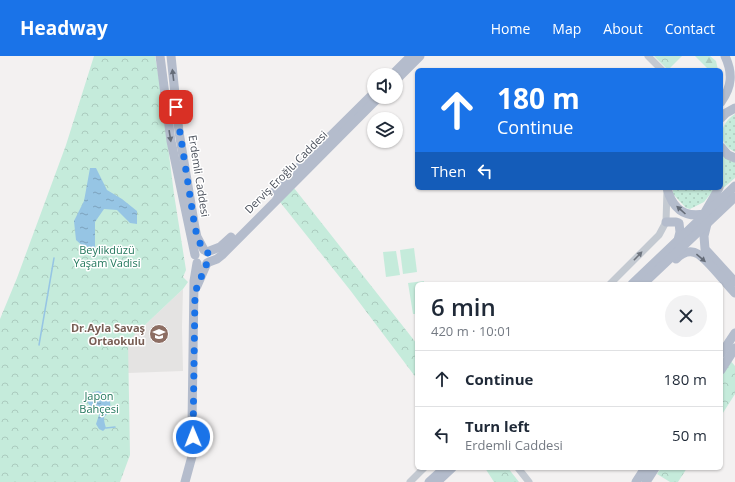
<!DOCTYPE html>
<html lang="en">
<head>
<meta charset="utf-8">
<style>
  :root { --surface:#fff; --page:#f2f2f3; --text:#1f2937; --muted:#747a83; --line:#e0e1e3; --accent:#1a73e8 }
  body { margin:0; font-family:"Open Sans",sans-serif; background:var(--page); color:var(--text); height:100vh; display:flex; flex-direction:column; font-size:15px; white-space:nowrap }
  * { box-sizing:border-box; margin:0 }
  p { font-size:13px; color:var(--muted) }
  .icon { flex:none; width:22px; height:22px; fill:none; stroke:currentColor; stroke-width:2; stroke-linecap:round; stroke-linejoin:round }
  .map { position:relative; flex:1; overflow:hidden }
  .details { position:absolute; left:415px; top:226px; width:308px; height:188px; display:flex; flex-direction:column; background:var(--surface); border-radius:6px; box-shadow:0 1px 3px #0004 }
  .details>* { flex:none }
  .top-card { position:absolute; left:415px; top:12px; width:308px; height:122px; border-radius:6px; box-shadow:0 1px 3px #0004; background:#1a73e8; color:#fff; overflow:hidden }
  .controls { position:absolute; left:367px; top:12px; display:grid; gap:8px }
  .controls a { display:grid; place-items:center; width:36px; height:36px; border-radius:50%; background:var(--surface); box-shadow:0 1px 3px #0004; font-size:20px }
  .pin { position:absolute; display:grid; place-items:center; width:34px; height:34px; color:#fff; margin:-17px; border-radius:8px; box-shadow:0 2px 6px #0006 }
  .me { position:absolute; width:44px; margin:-22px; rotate:359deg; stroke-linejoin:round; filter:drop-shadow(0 0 3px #0008) }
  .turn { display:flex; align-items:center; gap:14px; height:84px; padding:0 16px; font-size:18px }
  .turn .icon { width:52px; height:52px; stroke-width:2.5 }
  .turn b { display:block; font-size:28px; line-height:34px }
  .then { display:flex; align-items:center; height:38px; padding:0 16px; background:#0003; gap:8px; font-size:15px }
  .round { display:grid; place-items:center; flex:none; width:42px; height:42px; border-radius:21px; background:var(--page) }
  .head { display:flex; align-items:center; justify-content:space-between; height:68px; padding:0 16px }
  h1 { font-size:24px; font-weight:600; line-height:30px }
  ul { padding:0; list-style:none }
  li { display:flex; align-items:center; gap:12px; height:56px; padding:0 16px; border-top:1px solid var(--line) }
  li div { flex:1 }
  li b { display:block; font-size:15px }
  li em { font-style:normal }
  header { display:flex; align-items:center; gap:24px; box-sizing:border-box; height:56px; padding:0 20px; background:var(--accent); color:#fff }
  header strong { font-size:19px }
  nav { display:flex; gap:22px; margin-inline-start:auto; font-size:14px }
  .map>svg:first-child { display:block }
  .education { fill:#e4e3e2 }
  .grass { fill:url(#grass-dots) }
  .forest { fill:url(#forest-firs) }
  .park { fill:url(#park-crowns) }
  .pitch { fill:#c5ebdb }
  .water { fill:url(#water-ripples) }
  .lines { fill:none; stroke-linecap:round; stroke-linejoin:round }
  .stream { stroke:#96c5e4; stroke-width:1.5 }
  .minor { stroke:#c3c9d1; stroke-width:7 }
  .major { stroke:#b4bccc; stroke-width:9 }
  .oneway { fill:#656c78 }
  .oneway2 { fill:#6f757f }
  .route { stroke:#1a73e8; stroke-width:7; stroke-dasharray:0 12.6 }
  .labels { text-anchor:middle; stroke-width:3; stroke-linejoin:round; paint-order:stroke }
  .street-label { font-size:11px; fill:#4b515c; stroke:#fff }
  .park-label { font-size:11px; fill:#22775c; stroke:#fff }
  .education-label { font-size:11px; font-weight:bold; fill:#785e54; stroke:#fff; text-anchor:end }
</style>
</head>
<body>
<header>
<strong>Headway</strong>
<nav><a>Home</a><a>Map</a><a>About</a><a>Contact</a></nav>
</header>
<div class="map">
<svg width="735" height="426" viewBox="0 0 735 426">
  <defs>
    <pattern id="grass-dots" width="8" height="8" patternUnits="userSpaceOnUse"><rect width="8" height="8" fill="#c5ebdb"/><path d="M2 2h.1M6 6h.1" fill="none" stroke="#abcbbe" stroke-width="1.8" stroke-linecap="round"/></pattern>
    <pattern id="forest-firs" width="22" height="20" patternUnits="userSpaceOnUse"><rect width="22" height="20" fill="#c5ebdb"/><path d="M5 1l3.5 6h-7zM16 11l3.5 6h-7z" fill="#abcbbe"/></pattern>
    <pattern id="park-crowns" width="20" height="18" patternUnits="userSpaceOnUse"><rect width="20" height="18" fill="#c5ebdb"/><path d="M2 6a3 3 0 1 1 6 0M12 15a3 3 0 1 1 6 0" fill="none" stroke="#abcbbe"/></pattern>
    <pattern id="water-ripples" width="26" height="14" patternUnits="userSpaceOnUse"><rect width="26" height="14" fill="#96c5e4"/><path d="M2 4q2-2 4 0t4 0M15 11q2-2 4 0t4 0" fill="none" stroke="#7ca2bc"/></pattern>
  </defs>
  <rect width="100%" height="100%" fill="#f3f1f1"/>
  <polygon class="education" points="183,233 182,271 183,315 128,317 128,285"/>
  <g class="grass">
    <path d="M735,58v38c-19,-9 -16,-28 0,-38z"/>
    <path d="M721,97l14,8v17l-14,12c5,-14 0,-23 0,-37z"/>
    <polygon points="673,132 715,132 704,146 690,153 686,152 673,138"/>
  </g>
  <polygon class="forest" points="695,0 710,0 716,5 718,14 709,14"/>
  <g class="park">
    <polygon points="94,0 155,0 160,28 174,138 186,214 183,221 188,226 183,233 128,285 130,399 120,426 0,426 0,263 17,222 66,89"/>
    <polygon points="654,0 682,0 668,14"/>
    <polygon points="294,132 417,288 417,323 350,234 280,146"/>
    <polygon points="729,303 735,310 735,338 721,360 721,320"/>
    <polygon points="485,412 508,412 519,426 494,426"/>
    <polygon points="661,412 687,412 678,426 670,426 657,418"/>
  </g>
  <g class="pitch">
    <polygon points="414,192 417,216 403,218 400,194"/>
    <polygon points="396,195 400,219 386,221 383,196"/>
    <polygon points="424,225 424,228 417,228 417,258 413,258 408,227"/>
  </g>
  <g class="water">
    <polygon points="90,112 96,112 107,134 122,143 137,155 137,168 130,167 117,154 104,153 95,166 95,194 87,194 76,184 74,165 84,145"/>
    <path d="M98,335c10,3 16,11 10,22 -2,3 -3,2 -4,5 0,3 1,7 2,10l-3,3 -4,-2 -3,-5 4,-12 -10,-6 -3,-5 2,-6 5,-3z"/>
  </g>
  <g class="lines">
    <g class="stream">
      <polyline points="39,289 54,202"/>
      <polyline points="106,372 115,371"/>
    </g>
    <g class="minor">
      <polyline points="648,0 662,14"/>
      <polyline points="610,228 659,179 666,166 667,134"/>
      <polyline points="518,412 529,426"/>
      <polyline points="410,426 424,412"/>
    </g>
    <g class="major">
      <polyline points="160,0 171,85 195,199"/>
      <polyline points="171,0 179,76 195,172 197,181 204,194"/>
      <polyline points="392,19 411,0"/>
      <polyline points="396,24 420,0"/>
      <path d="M721,46c11,-15 12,-29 4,-46"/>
      <polyline points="721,62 726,57 735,52"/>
      <polyline points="721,91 728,99 735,102"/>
      <path d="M667,132c5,20 17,30 37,26l15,-26"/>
      <polyline points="273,137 374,37"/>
      <polyline points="666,166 676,166 679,167 680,176 678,184"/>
      <polyline points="707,168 704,180 705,193 735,226"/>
      <polyline points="207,196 220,191 231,181"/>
      <path d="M676,203c6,-6 14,-10 22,-5 10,6 28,30 37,39"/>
      <polyline points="209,206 217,203 222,199 379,41"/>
      <polyline points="632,228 735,130"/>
      <polyline points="643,228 735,141"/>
      <polyline points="197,230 207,207"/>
      <polyline points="721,298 735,277"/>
      <polyline points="721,314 735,292"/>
      <polyline points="185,426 194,393 192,369 194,225 197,207"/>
      <polyline points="429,426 440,416"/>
      <polyline points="437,426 452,412"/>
      <polyline points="636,426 645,412"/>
      <polyline points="646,426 655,412"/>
    </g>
  </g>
  <defs><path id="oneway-solid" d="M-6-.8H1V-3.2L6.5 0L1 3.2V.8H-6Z"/></defs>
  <g class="oneway">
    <use href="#oneway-solid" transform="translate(173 19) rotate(-97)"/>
    <use href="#oneway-solid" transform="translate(170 80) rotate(81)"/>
    <use href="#oneway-solid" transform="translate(681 154) rotate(-138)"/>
    <use href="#oneway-solid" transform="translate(701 202) rotate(40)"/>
  </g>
  <use class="oneway2" href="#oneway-solid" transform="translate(638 200) rotate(-46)"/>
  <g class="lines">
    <path class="route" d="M176,51l19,121c2,7 4,14 8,21 2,2 5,3 6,6 1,4 -12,30 -14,38l-2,144"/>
  </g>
  <defs>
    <symbol id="school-disc" viewBox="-11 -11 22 22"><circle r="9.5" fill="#8d6e63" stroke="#fff"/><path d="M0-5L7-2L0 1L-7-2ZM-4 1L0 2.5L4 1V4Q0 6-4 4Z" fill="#fff"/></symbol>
  </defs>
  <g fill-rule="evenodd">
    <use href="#school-disc" x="148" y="267" width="22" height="22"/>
  </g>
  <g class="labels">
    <g class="street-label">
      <text transform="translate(286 116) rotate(-45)" y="4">Derviş Eroğlu Caddesi</text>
      <text transform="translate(199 120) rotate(81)" y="4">Erdemli Caddesi</text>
    </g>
    <g class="park-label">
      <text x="107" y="198">Beylikdüzü<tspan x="107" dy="13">Yaşam Vadisi</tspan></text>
      <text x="99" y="344">Japon<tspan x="99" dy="13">Bahçesi</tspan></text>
    </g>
    <g class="education-label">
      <text x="145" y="276">Dr.Ayla Savaş<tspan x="145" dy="13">Ortaokulu</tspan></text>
    </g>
  </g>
</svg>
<div class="controls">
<a><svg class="icon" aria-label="sound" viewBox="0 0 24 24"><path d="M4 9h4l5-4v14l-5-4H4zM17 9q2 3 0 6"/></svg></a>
<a><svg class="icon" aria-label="layers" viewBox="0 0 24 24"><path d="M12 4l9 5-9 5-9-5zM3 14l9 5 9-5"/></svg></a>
</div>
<div class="pin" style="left:176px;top:51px;background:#d93025"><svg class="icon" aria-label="arrive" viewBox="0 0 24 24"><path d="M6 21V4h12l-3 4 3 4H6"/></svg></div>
<svg class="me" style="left:193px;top:381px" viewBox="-20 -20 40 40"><circle r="17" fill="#1a73e8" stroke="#fff" stroke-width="3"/><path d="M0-11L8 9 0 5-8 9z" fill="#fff"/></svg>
<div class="top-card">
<div class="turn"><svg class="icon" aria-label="ahead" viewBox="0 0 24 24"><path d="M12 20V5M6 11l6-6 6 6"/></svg><div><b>180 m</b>Continue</div></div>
<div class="then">Then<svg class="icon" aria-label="left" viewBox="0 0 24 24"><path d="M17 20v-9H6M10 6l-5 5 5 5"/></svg></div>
</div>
<section class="details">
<div class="head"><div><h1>6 min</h1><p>420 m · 10:01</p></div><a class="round"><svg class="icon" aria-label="close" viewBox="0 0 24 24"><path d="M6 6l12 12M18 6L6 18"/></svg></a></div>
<ul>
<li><svg class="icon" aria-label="ahead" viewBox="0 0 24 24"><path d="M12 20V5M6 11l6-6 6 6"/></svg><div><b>Continue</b></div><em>180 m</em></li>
<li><svg class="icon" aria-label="left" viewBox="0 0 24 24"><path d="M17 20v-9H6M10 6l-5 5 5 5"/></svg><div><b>Turn left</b><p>Erdemli Caddesi</p></div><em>50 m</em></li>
</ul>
</section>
</div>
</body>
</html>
